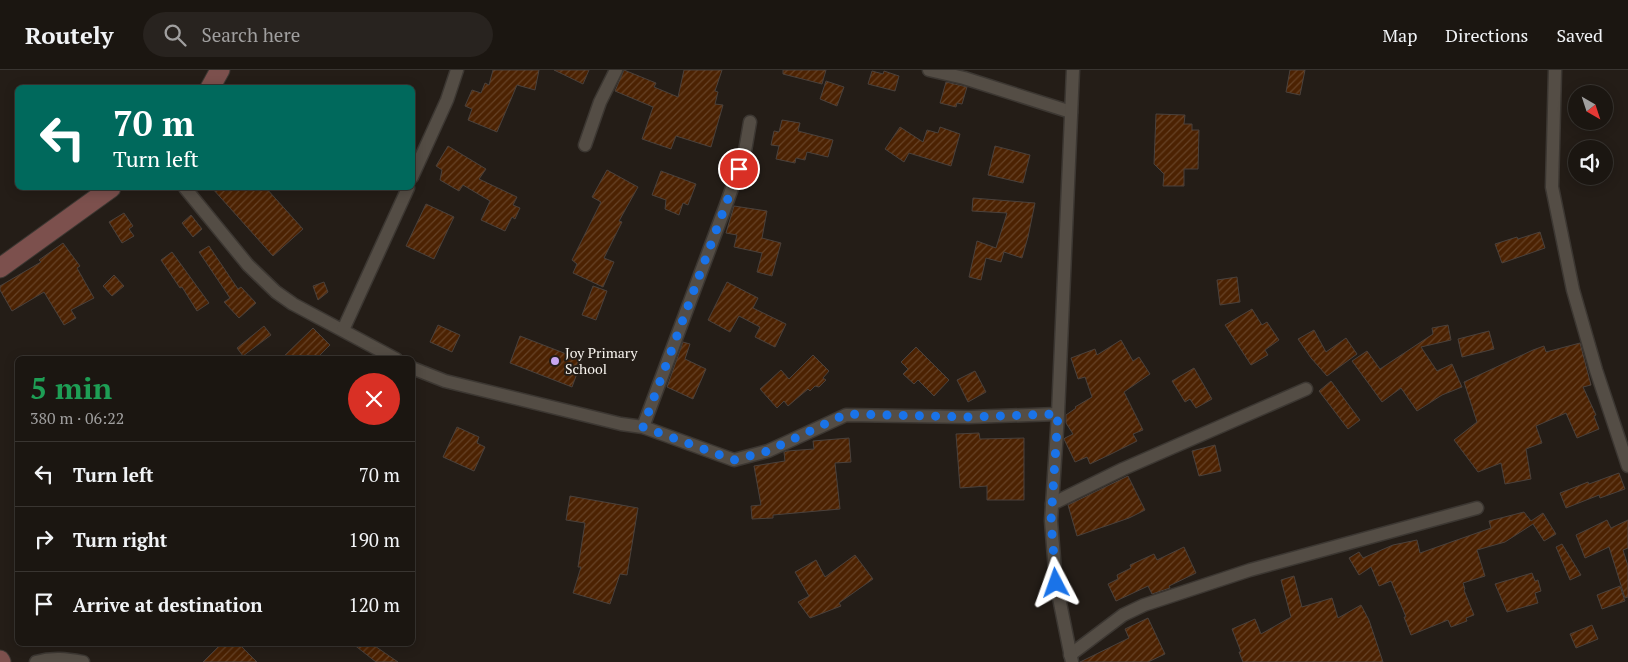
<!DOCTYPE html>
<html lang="en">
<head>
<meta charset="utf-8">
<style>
  :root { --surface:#1b1611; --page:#28231f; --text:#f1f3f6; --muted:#a09f9f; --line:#393531 }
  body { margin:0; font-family:"PT Serif",serif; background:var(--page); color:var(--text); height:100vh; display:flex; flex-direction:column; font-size:19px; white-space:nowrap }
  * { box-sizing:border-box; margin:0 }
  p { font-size:16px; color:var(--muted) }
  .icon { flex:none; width:28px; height:28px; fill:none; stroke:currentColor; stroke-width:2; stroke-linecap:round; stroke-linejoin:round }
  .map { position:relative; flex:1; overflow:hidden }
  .details { position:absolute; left:15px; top:286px; width:400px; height:290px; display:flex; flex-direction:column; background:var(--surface); border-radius:8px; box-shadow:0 2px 12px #0003,0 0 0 1px var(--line) }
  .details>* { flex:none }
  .hud { position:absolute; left:15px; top:15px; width:400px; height:105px; border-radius:8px; box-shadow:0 2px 12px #0003,0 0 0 1px var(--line); background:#00695c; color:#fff; overflow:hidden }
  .needle { width:32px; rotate:141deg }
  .tools { position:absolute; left:1568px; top:15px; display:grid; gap:10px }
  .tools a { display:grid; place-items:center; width:45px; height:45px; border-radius:50%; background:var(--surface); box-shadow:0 2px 12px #0003,0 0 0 1px var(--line); font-size:25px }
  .pin { position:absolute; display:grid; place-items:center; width:42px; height:42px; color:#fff; margin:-21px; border:2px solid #fff; border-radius:50%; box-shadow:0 1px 5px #0007 }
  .me { position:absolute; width:55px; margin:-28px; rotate:356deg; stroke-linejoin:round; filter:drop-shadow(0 0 4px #0008) }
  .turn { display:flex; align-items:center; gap:18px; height:105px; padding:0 15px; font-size:22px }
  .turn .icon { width:65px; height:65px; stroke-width:2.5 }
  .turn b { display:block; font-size:35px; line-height:42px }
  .round { display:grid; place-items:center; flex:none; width:52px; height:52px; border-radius:26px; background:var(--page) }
  .headline { display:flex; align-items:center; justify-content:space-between; height:85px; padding:0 15px }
  h1 { font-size:30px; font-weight:700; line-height:38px; color:#1e9e55 }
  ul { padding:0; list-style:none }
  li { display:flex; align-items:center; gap:15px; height:65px; padding:0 15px; border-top:1px solid var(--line) }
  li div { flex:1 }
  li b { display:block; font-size:19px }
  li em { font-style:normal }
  header { display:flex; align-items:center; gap:30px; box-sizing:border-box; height:70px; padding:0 25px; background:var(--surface); border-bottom:1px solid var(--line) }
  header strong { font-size:24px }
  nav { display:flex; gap:28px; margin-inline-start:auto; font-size:18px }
  .search { width:350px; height:45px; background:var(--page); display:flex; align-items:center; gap:12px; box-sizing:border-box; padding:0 18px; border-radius:28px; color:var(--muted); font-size:19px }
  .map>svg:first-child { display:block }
  .building { fill:url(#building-hatch); stroke:#4a413c }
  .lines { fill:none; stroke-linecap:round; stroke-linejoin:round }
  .street-casing { stroke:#3c3732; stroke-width:15 }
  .secondary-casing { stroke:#3c3732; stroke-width:21 }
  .street { stroke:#544d45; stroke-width:12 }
  .secondary { stroke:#7c504d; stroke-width:19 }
  .route { stroke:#1a73e8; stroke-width:9; stroke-dasharray:0 16.2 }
  .poi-dot { fill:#c7a6f0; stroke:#241d17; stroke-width:2 }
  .labels { text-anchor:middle; stroke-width:4; stroke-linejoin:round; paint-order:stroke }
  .poi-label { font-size:14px; fill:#f7f3ee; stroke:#241d17; text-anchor:start }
</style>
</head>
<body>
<header>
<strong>Routely</strong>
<div class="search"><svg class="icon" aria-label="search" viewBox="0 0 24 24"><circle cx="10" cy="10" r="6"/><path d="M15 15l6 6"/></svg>Search here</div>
<nav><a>Map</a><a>Directions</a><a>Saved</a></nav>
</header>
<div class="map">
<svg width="1628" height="592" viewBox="0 0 1628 592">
  <defs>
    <pattern id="building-hatch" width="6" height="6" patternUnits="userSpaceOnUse" patternTransform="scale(1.25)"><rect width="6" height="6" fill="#4c2202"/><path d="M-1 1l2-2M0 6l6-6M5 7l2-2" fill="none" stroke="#674327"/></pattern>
  </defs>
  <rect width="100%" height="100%" fill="#241d17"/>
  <g class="building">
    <polygon points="493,0 539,0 535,20 517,15 497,62 468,50 472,39 465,36 472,20 481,23 485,13 489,15"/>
    <polygon points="554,0 589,0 583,14"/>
    <polygon points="624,0 656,13 654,17 678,27 684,0 722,0 715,21 718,22 715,34 723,35 711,77 676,66 671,79 642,69 653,37 615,21"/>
    <polygon points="783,0 826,0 822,14 783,4"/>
    <polygon points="1290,0 1305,0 1300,25 1286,22"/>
    <polygon points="872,1 883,4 884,1 899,6 895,21 868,14"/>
    <polygon points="826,11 844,17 837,36 820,29"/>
    <polygon points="946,12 967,17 962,34 957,33 956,37 940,33"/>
    <polygon points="1156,44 1185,45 1184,54 1192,54 1192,60 1199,60 1198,99 1184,99 1184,116 1163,116 1164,104 1154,94"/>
    <polygon points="782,50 800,53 798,61 833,70 828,87 807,82 805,90 796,88 795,93 776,89 779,76 771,75 774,61 779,62"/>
    <polygon points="900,57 923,72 927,60 938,63 940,57 960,64 951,96 909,83 904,92 885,79"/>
    <polygon points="448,76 486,99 479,109 517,127 513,135 520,138 515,149 512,147 505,161 481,150 490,131 463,115 459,121 440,110 442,100 436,96"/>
    <polygon points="995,76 1030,85 1023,113 988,105"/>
    <polygon points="607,100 638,117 619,151 622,152 604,188 614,192 603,217 573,203 577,194 572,190 601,132 592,127"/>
    <polygon points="661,101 696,114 688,135 683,133 679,145 665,139 666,130 652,125"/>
    <polygon points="212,118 266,118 303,159 273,186"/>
    <polygon points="973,128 1035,133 1028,167 1022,188 1004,182 1001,192 986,188 981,210 969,207 977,171 996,178 1007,143 972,141"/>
    <polygon points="426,134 454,147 434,189 406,176"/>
    <polygon points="734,136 767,141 762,168 781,173 772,206 757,202 762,183 734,177 737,165 726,163"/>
    <polygon points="124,143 133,156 129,159 134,166 122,173 109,152"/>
    <polygon points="191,145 202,159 193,167 182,153"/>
    <polygon points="1540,162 1545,178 1502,193 1495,174 1517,167 1518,169"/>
    <polygon points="63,173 80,196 77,198 94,228 71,240 76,248 64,255 44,222 12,241 0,220 0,216 41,192 39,190"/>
    <polygon points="209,176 238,219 241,217 256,233 239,248 224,232 230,228 199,182"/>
    <polygon points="172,182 209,233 197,241 182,217 180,218 161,190"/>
    <polygon points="114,205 124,216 112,226 103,216"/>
    <polygon points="1237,207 1240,232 1220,235 1217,210"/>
    <polygon points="324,212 328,222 318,230 313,216"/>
    <polygon points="727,212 758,228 753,238 786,254 775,277 755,267 760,257 739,246 730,262 708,250"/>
    <polygon points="593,216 607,221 596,250 582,245"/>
    <polygon points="1252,239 1262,255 1267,252 1279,270 1265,280 1268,285 1251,295 1225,255"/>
    <polygon points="438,255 460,265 452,282 430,272"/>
    <polygon points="1448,255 1451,270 1421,277 1437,301 1452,294 1462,317 1442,325 1417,341 1401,318 1382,332 1352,291 1367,281 1380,299 1433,264 1432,258"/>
    <polygon points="264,256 271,265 243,286 237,278"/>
    <polygon points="313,258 330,275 316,289 281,289"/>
    <polygon points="1314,260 1326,282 1346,268 1357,284 1327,306 1311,288 1298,269"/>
    <polygon points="1489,261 1494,279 1462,287 1458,269"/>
    <polygon points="520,266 582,290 572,317 510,293"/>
    <polygon points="1121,270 1133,291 1139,287 1150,304 1124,322 1143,360 1133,364 1137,371 1109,385 1090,394 1087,387 1075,392 1064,369 1065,368 1073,364 1066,353 1066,345 1076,338 1075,337 1092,327 1085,307 1078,309 1071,288 1095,279 1097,285"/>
    <polygon points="683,272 690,274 685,289 706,299 693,329 667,317"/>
    <polygon points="1580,273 1591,315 1583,317 1596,345 1594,346 1599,359 1577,368 1566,343 1536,356 1542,373 1526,379 1531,409 1505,414 1501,393 1478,402 1454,370 1477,352 1464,312 1533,280 1544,276 1546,282"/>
    <polygon points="916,277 949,310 934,326 918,310 914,314 903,304 908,299 901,292"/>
    <polygon points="813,285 829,301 823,308 826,310 819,317 815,316 810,321 808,319 788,336 784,331 777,338 760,319 781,300 789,309"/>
    <polygon points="1194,298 1212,329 1196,338 1190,329 1185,332 1172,311"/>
    <polygon points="975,301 986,322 968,332 957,310"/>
    <polygon points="1331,311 1360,350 1348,359 1319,321"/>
    <polygon points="457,357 479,367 477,373 485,377 474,401 443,387"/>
    <polygon points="979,363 980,369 1024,368 1024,430 987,430 987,416 960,418 956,364"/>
    <polygon points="849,368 851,392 835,393 840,439 773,445 773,448 752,449 751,436 761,435 754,396 785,391 784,382 787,381 814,379 813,371"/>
    <polygon points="1215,375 1221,401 1199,406 1192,381"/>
    <polygon points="1619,403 1625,419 1600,428 1599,425 1566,438 1560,423 1588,412 1589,414"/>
    <polygon points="1128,406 1145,440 1129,448 1077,466 1068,435"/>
    <polygon points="570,426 638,438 627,505 620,504 610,534 573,523 581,497 578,497 585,453 566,450"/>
    <polygon points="1524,442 1531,451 1543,443 1556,464 1544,471 1533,454 1505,472 1477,480 1485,506 1463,513 1465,519 1464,520 1474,545 1466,548 1467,551 1451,557 1448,550 1411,565 1404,547 1406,547 1391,511 1379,516 1371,497 1359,505 1349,488 1359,482 1363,488 1393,475 1417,470 1420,483 1491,458 1489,451"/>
    <polygon points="1607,450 1611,458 1628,450 1628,478 1623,480 1628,496 1628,527 1625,528 1609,477 1585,488 1576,465"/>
    <polygon points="1562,474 1581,505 1570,510 1556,477"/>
    <polygon points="1184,477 1196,503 1169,516 1170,518 1152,524 1148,516 1116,531 1108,514 1118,509 1117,505 1131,498 1130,495 1154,484 1157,490"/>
    <polygon points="855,485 873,509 839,533 841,536 810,548 798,532 809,526 795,502 816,490 825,507"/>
    <polygon points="1532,503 1535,511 1538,510 1541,521 1535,523 1538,533 1507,542 1495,514"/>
    <polygon points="1294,506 1302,537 1332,528 1338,548 1361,535 1369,550 1383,592 1243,592 1239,582 1241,582 1232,559 1255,549 1261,564 1291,547 1281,510"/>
    <polygon points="1620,516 1625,531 1602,539 1597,525"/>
    <polygon points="1148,548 1165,584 1148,592 1080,592 1129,568 1125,559"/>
    <polygon points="1592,555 1598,569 1576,578 1570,564"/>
    <polygon points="221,574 239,574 257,592 203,592"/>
    <polygon points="353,574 372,574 398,592 376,592"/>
  </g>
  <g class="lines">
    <defs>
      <g id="street">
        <polyline points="929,0 964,8 1071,42"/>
        <polyline points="1555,0 1552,117 1573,220 1596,300 1628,396"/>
        <polyline points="585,75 600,32 616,0"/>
        <polyline points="412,107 447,30 457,0"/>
        <polyline points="185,118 248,195 276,222 293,234 396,289"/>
        <polyline points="343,260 408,118"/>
        <polyline points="412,298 445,311 621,354 643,357 734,390 768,381 846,345 969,347 1058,344"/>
        <polyline points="643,357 726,135 745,81 750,52"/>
        <polyline points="1052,434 1123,399 1306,319"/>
        <polyline points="1070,585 1123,545 1144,535 1250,500 1477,438"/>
        <path d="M36,592c17,-5 31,-3 47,0"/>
        <polyline points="1072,592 1056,513 1051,451 1058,344 1073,0"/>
      </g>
      <g id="secondary">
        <polyline points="210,18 220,0"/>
        <polyline points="0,198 111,118"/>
        <polyline points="0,590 1,592"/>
      </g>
    </defs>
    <use href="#street" class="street-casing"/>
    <use href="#secondary" class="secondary-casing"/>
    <use href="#street" class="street"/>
    <use href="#secondary" class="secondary"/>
  </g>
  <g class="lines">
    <polyline class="route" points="739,99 643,357 734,390 768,381 846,344 969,347 1058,344 1051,451 1056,513"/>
  </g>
  <circle class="poi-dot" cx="555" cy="291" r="5"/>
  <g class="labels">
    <g class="poi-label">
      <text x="565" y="288">Joy Primary<tspan x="565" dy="16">School</tspan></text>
    </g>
  </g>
</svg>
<div class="tools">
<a><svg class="needle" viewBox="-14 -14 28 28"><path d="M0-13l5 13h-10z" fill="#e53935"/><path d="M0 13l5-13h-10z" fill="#a09f9f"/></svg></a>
<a><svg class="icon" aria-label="sound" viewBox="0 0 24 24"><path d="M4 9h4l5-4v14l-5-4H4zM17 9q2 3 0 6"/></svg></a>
</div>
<div class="pin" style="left:739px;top:99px;background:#d93025"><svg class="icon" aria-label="arrive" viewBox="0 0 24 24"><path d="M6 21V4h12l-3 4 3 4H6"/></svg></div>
<svg class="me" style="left:1056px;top:513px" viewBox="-20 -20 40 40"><path d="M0-17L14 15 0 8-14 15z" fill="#1a73e8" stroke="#fff" stroke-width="4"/></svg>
<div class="hud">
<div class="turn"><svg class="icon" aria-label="left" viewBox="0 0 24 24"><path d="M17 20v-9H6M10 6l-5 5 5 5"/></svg><div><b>70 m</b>Turn left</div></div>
</div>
<section class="details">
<div class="headline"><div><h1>5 min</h1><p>380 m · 06:22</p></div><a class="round" style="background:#d93025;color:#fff"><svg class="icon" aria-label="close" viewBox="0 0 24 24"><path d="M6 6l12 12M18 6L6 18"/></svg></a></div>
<ul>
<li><svg class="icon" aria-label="left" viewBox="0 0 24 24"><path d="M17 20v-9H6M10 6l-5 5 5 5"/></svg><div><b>Turn left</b></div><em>70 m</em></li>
<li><svg class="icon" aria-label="right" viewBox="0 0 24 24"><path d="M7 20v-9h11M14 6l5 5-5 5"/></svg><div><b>Turn right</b></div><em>190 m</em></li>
<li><svg class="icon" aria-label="arrive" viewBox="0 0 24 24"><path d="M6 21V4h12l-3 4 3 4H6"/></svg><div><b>Arrive at destination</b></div><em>120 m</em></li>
</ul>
</section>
</div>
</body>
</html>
